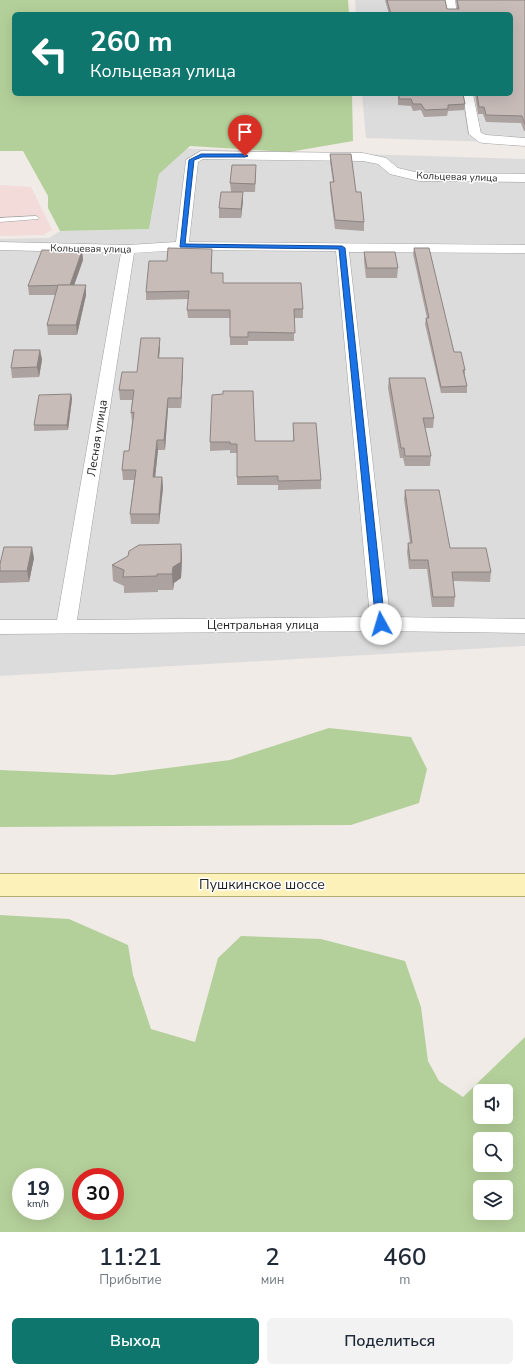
<!DOCTYPE html>
<html lang="ru">
<head>
<meta charset="utf-8">
<style>
  :root { --surface:#fff; --page:#f2f2f3; --text:#1f2937; --muted:#747a83; --accent:#0f766e }
  body { margin:0; font-family:"Nunito Sans",sans-serif; background:var(--page); color:var(--text); height:100vh; display:flex; flex-direction:column; font-size:15px; white-space:nowrap }
  * { box-sizing:border-box; margin:0 }
  p { font-size:13px; color:var(--muted) }
  .icon { flex:none; width:22px; height:22px; fill:none; stroke:currentColor; stroke-width:2; stroke-linecap:round; stroke-linejoin:round }
  .map { position:relative; height:1232px; overflow:hidden }
  .side { display:flex; flex-direction:column; background:var(--surface); flex:1 }
  .side>* { flex:none }
  .hud { position:absolute; left:12px; top:12px; width:501px; height:84px; border-radius:6px; box-shadow:0 4px 16px #0002; background:#0f766e; color:#fff; overflow:hidden }
  .tools { position:absolute; left:473px; top:1084px; display:grid; gap:8px }
  .tools a { display:grid; place-items:center; width:40px; height:40px; border-radius:6px; background:var(--surface); box-shadow:0 4px 16px #0002; font-size:20px }
  .speed { position:absolute; left:12px; top:1168px; display:flex; gap:8px; font-size:20px; font-weight:700; text-align:center }
  .speed>* { display:grid; place-content:center; width:52px; height:52px; border-radius:50%; background:var(--surface); box-shadow:0 4px 16px #0002; line-height:1 }
  .speed small { font-size:10px; font-weight:400 }
  .speed .limit { border:6px solid #d22; background:#fff; color:#111 }
  .pin { position:absolute; display:grid; place-items:center; width:34px; height:34px; color:#fff; margin:-41px -17px; border-radius:50% 50% 50% 0; rotate:-45deg; box-shadow:0 0 4px #0007 }
  .pin .icon { rotate:45deg }
  .me { position:absolute; width:44px; margin:-22px; rotate:354deg; stroke-linejoin:round; filter:drop-shadow(0 0 3px #0008) }
  .turn { display:flex; align-items:center; gap:14px; height:84px; padding:0 12px; font-size:18px }
  .turn .icon { width:52px; height:52px; stroke-width:2.5 }
  .turn b { display:block; font-size:28px; line-height:34px }
  .eta { display:flex; justify-content:space-evenly; align-items:center; height:68px; text-align:center }
  .eta b { font-size:24px; font-weight:600; line-height:28px }
  .primary-button { display:flex; gap:8px; margin-top:auto; padding:8px 12px }
  .primary-button a { flex:1; height:46px; border-radius:6px; background:var(--accent); color:#fff; font-size:16px; font-weight:600; line-height:46px; text-align:center }
  .primary-button a+a { background:var(--page); color:var(--text) }
  .map>svg:first-child { display:block }
  .residential { fill:#dddcdd }
  .military { fill:#f2dbd9 }
  .forest { fill:#b4d09a; fill-rule:evenodd }
  .lines { fill:none; stroke-linecap:round; stroke-linejoin:round }
  .service-casing { stroke:#a0a0a0; stroke-width:1 }
  .minor-casing { stroke:#a0a0a0; stroke-width:1 }
  .tertiary-casing { stroke:#a0a0a0; stroke-width:1 }
  .secondary-casing { stroke:#7a7003; stroke-width:1 }
  .service { fill:#fff; fill-rule:evenodd }
  .minor { fill:#fff; fill-rule:evenodd }
  .tertiary { fill:#fff; fill-rule:evenodd }
  .secondary { fill:#fbf1b9; fill-rule:evenodd }
  .wall { fill:#aca29f }
  .shaded-wall { fill:#8c8482 }
  .building { fill:#c8bcb9; stroke:#8c8482 }
  .route { fill:#1a73e8; stroke:#114b97 }
  .labels { text-anchor:middle; stroke-width:3; stroke-linejoin:round; paint-order:stroke }
  .far-street-label { font-size:10px; fill:#1f1f1f; stroke:#fff }
  .street-label { font-size:12px; fill:#1f1f1f; stroke:#fff }
  .near-street-label { font-size:14px; fill:#1f1f1f; stroke:#fff }
</style>
</head>
<body>
<div class="map">
<svg width="525" height="1232" viewBox="0 0 525 1232">
  <rect width="100%" height="100%" fill="#f0ebe6"/>
  <g class="residential">
    <polygon points="355,0 525,0 525,143 366,138 362,94 511,94 511,14 356,14"/>
    <polygon points="164,148 525,159 525,646 0,676 0,239 49,238 60,231 149,229"/>
  </g>
  <polygon class="military" points="0,185 31,187 52,230 43,235 0,236"/>
  <g class="forest">
    <polygon points="0,0 348,0 349,14 14,14 14,94 352,94 353,141 289,152 190,146 159,174 149,229 60,231 48,208 48,196 23,151 0,151"/>
    <polygon points="329,728 411,737 427,769 419,803 351,825 0,827 0,770 113,775 230,760"/>
    <path d="M0,915l69,4 59,26 5,30 18,54 44,13 23,-84 23,-22 80,3 84,22 16,46 7,54 11,20 24,16 62,-60v195h-525zM480,1091h26v26h-26zM480,1139h26v26h-26zM21,1177h34v34h-34zM81,1177h34v34h-34zM480,1187h26v26h-26z"/>
  </g>
  <g class="lines">
    <defs>
      <polygon id="service" points="36,216 39,218 38,219 0,222 0,218"/>
      <g id="minor">
        <polygon points="445,0 455,0 457,14 447,14"/>
        <polygon points="463,94 473,94 481,134 479,136 475,137 469,134"/>
        <path d="M201,151l162,2 23,5 12,10 21,5 106,1v8l-106,-1 -29,-7 -12,-10 -15,-3 -160,-2 -5,3 -9,80 336,3v8l-176,-1 41,365 135,2v14l-144,-2 -381,3v-14h57l64,-367 -121,-3v-8l128,3 48,-3 10,-82zM182,250l154,1 34,366 -293,3 57,-367z"/>
      </g>
      <polygon id="tertiary" points="475,130 486,135 525,138 525,146 483,143 479,142 469,134"/>
      <rect id="secondary" x="0" y="874" width="525" height="22"/>
    </defs>
    <use href="#service" class="service-casing"/>
    <use href="#minor" class="minor-casing"/>
    <use href="#tertiary" class="tertiary-casing"/>
    <use href="#secondary" class="secondary-casing"/>
    <use href="#service" class="service"/>
    <use href="#minor" class="minor"/>
    <use href="#tertiary" class="tertiary"/>
    <use href="#secondary" class="secondary"/>
  </g>
  <g class="wall">
    <polygon points="385,0 445,0 447,9 457,9 456,0 525,0 525,131 524,131 521,123 486,122 483,114 478,114 475,94 511,94 511,14 389,14"/>
    <polygon points="398,94 463,94 465,104 464,110 448,111 447,116 424,117 421,110 413,111 411,106 398,105"/>
    <polygon points="330,154 356,192 364,222 364,231 335,229 330,190 330,182 333,182 330,162"/>
    <polygon points="256,173 255,192 243,192 243,201 241,218 219,218 219,208 231,192 230,183"/>
    <polygon points="414,248 454,352 465,370 465,376 467,386 467,393 441,393 425,324 426,318 427,318 413,254"/>
    <polygon points="82,251 83,260 74,285 86,295 77,335 48,335 47,325 56,295 29,295 28,286"/>
    <polygon points="364,252 398,268 397,278 366,278 364,261"/>
    <polygon points="212,256 212,273 223,283 303,309 303,318 294,318 294,341 248,341 248,345 230,345 230,318 188,318 187,310 189,299 146,300 146,292 167,261"/>
    <polygon points="160,347 159,358 183,358 183,368 181,408 168,408 165,450 158,450 155,477 162,477 163,488 159,524 131,524 130,514 134,480 123,480 122,470 129,451 132,422 131,413 132,400 120,400 119,390 137,372"/>
    <polygon points="40,350 42,360 39,377 12,378 11,368"/>
    <polygon points="389,378 434,418 433,428 425,428 431,456 430,466 405,466 403,458 400,458 388,388"/>
    <polygon points="71,394 72,399 68,430 34,431 34,425"/>
    <polygon points="293,423 321,480 321,489 278,490 278,485 237,485 237,453 230,453 230,450 210,451 210,442 293,441"/>
    <polygon points="405,490 450,548 491,572 490,582 453,581 455,597 454,607 432,607 427,569 409,569 407,552 408,543 410,543 404,499"/>
    <polygon points="181,544 182,560 181,578 174,583 173,590 158,590 158,592 124,593 124,586 113,581 112,565"/>
    <polygon points="34,558 29,582 0,583 0,564"/>
  </g>
  <g class="shaded-wall">
    <polygon points="243,192 243,201 241,218 241,209"/>
    <polygon points="82,251 83,260 71,294 70,285"/>
    <polygon points="86,285 86,295 77,335 76,325"/>
    <polygon points="160,338 160,347 158,368 158,358"/>
    <polygon points="40,350 42,360 39,377 37,367"/>
    <polygon points="183,358 183,368 181,408 181,398"/>
    <polygon points="71,394 72,399 68,430 67,425"/>
    <polygon points="168,398 168,408 165,450 164,440"/>
    <polygon points="157,440 158,450 154,488 153,477"/>
    <polygon points="162,477 163,488 159,524 159,514"/>
    <polygon points="181,544 182,560 181,578 174,583 173,590 172,574 173,567"/>
    <polygon points="32,547 34,558 29,582 27,571"/>
  </g>
  <g class="building">
    <polygon points="387,0 445,0 447,9 459,9 457,0 525,0 525,124 522,116 486,115 484,107 479,107 477,94 511,94 511,14 391,14"/>
    <polygon points="399,94 463,94 465,104 448,105 448,109 425,110 421,104 413,104 411,99 399,99"/>
    <polygon points="330,154 351,154 356,192 361,192 364,222 335,220 330,182 334,182"/>
    <polygon points="232,165 256,165 255,184 230,183"/>
    <polygon points="221,192 243,192 241,209 219,208"/>
    <polygon points="168,248 212,249 211,273 223,273 223,283 301,283 303,309 294,309 295,333 248,332 248,337 230,337 230,310 187,310 189,291 146,292 149,261 167,261"/>
    <polygon points="414,248 429,248 454,352 461,352 465,370 463,370 467,386 441,387 426,318 429,318"/>
    <polygon points="42,250 82,251 70,285 28,286"/>
    <polygon points="364,252 395,252 398,268 367,268"/>
    <polygon points="58,285 86,285 76,325 47,325"/>
    <polygon points="141,338 160,338 158,358 183,358 181,398 168,398 164,440 157,440 153,477 162,477 159,514 130,514 136,470 122,470 124,451 129,451 134,412 131,413 134,390 119,390 122,372 137,372"/>
    <polygon points="14,350 40,350 37,367 11,368"/>
    <polygon points="389,378 425,378 434,418 423,418 431,456 405,456 404,448 401,448"/>
    <polygon points="223,391 253,391 255,441 294,441 293,423 316,423 321,480 278,481 278,476 237,477 237,444 230,444 230,442 210,442 212,395 223,394"/>
    <polygon points="71,394 67,425 34,425 39,395"/>
    <polygon points="405,490 439,490 450,548 486,548 491,572 452,572 455,597 433,597 428,560 410,560 408,543 412,543"/>
    <polygon points="181,544 181,562 173,567 172,574 157,574 157,576 123,577 124,570 112,565 128,556 129,551 139,545"/>
    <polygon points="4,547 32,547 27,571 0,571 0,564"/>
  </g>
  <polygon class="route" points="201,154 245,154 248,156 245,157 202,157 194,160 185,244 342,246 345,248 385,624 384,627 377,627 376,624 339,249 180,247 189,160"/>
  <g class="labels">
    <g class="far-street-label">
      <text transform="translate(457 176) rotate(2)" y="4">Кольцевая улица</text>
      <text transform="translate(91 248) rotate(1)" y="4">Кольцевая улица</text>
    </g>
    <g class="street-label">
      <text transform="translate(97 438) rotate(-81)" y="4">Лесная улица</text>
      <text x="263" y="629">Центральная улица</text>
    </g>
    <g class="near-street-label">
      <text x="262" y="889">Пушкинское шоссе</text>
    </g>
  </g>
</svg>
<div class="tools">
<a><svg class="icon" aria-label="sound" viewBox="0 0 24 24"><path d="M4 9h4l5-4v14l-5-4H4zM17 9q2 3 0 6"/></svg></a>
<a><svg class="icon" aria-label="search" viewBox="0 0 24 24"><circle cx="10" cy="10" r="6"/><path d="M15 15l6 6"/></svg></a>
<a><svg class="icon" aria-label="layers" viewBox="0 0 24 24"><path d="M12 4l9 5-9 5-9-5zM3 14l9 5 9-5"/></svg></a>
</div>
<div class="speed"><div>19<small>km/h</small></div><div class="limit">30</div></div>
<div class="pin" style="left:245px;top:156px;background:#d93025"><svg class="icon" aria-label="arrive" viewBox="0 0 24 24"><path d="M6 21V4h12l-3 4 3 4H6"/></svg></div>
<svg class="me" style="left:381px;top:624px" viewBox="-20 -20 40 40"><circle r="19" fill="#fff"/><path d="M0-13L10 11 0 6-10 11z" fill="#1a73e8"/></svg>
<div class="hud">
<div class="turn"><svg class="icon" aria-label="left" viewBox="0 0 24 24"><path d="M17 20v-9H6M10 6l-5 5 5 5"/></svg><div><b>260 m</b>Кольцевая улица</div></div>
</div>
</div>
<section class="side">
<div class="eta">
<div><b>11:21</b><p>Прибытие</p></div>
<div><b>2</b><p>мин</p></div>
<div><b>460</b><p>m</p></div>
</div>
<div class="primary-button"><a>Выход</a><a>Поделиться</a></div>
</section>
</body>
</html>
